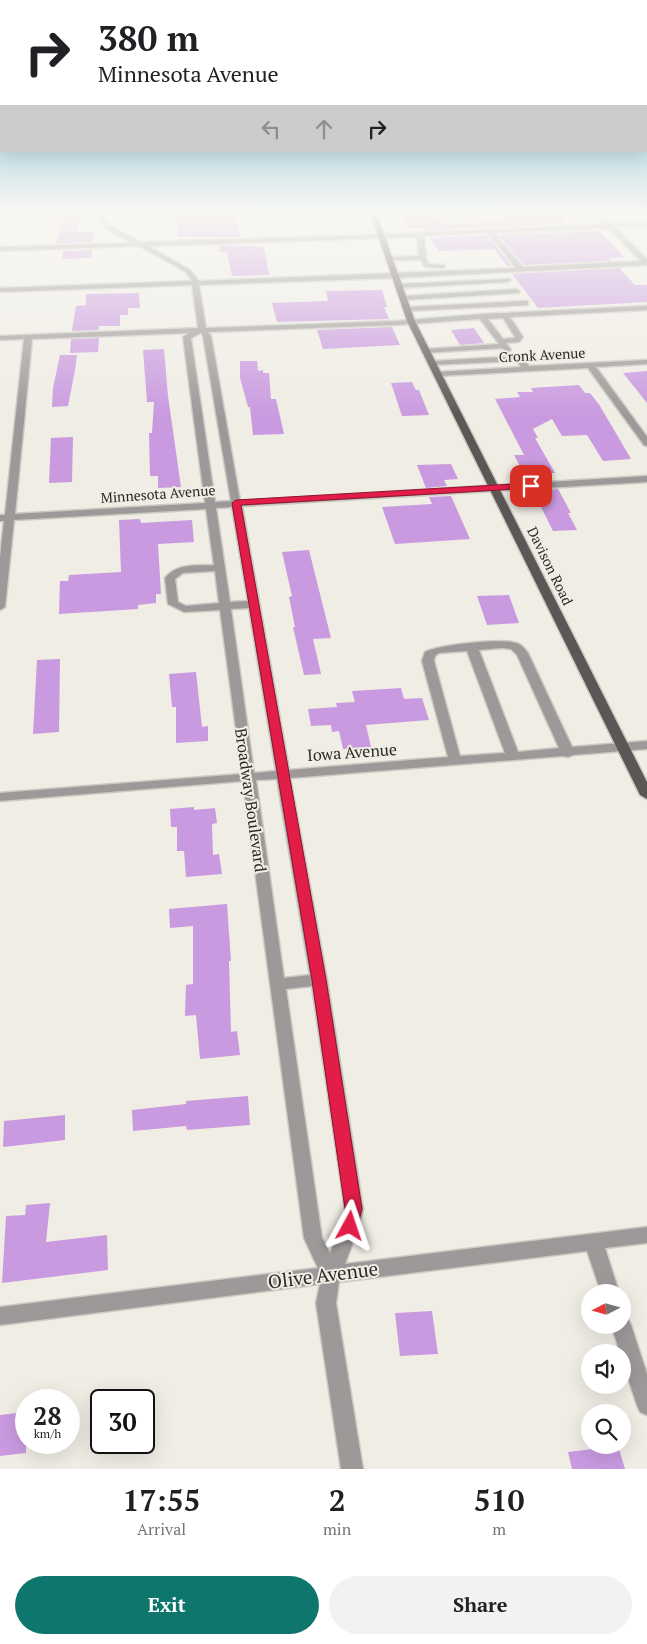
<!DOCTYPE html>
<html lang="en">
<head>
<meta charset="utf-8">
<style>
  :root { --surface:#fff; --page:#f2f2f2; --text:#202124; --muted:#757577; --accent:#0f766e }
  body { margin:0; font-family:"PT Serif",serif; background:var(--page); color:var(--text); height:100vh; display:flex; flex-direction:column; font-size:19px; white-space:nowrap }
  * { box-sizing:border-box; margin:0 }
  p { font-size:16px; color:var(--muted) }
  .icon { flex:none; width:28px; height:28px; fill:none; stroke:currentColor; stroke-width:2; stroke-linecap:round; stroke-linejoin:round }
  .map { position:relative; height:1469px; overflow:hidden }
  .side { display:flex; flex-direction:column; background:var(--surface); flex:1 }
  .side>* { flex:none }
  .guide { position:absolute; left:0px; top:0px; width:648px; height:152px; box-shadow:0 5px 20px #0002; background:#fff; color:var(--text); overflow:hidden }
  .needle { width:32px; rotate:264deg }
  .controls { position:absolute; left:581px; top:1284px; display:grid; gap:10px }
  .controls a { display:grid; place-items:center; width:50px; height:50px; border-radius:50%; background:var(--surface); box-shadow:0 5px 20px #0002; font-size:25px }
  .speed { position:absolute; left:15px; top:1389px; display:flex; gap:10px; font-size:25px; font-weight:700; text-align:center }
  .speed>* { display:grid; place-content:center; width:65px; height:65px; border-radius:50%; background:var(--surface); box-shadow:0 5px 20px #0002; line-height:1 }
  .speed small { font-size:12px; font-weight:400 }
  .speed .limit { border:2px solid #111; border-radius:8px; background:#fff; color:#111 }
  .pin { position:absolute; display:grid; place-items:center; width:42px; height:42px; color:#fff; margin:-21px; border-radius:10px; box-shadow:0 2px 8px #0006 }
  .me { position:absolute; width:55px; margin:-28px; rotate:5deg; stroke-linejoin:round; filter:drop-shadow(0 0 4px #0008) }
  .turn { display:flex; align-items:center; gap:18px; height:105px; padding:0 15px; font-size:22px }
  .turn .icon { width:65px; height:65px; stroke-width:2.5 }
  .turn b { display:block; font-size:35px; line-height:42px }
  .lanes { display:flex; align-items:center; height:48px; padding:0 15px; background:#0003; justify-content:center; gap:25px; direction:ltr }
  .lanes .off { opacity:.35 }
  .eta { display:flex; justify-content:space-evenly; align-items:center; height:85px; text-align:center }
  .eta b { font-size:30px; font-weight:700; line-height:35px }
  .action { display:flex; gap:10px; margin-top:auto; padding:10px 15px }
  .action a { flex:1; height:58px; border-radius:30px; background:var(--accent); color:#fff; font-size:20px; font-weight:700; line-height:58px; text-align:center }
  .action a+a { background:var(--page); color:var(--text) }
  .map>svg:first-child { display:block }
  .building { fill:#c99ae0 }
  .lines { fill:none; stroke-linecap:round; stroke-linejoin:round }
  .minor-casing { stroke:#cccac3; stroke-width:3 }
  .major-casing { stroke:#cccac3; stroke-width:3 }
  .minor { fill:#9d9998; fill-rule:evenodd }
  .major { fill:#5c5654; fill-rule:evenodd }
  .route { fill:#e11d48; stroke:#92132f }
  .labels { text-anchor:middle; stroke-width:4; stroke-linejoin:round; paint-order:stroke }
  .far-street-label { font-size:14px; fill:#2a2926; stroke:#f0ede5 }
  .street-label { font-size:16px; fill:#2a2926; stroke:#f0ede5 }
  .near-street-label { font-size:19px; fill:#2a2926; stroke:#f0ede5 }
</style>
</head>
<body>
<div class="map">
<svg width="647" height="1469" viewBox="0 0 647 1469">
  <rect width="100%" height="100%" fill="#f0ede5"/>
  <g class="building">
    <polygon points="177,212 236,212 240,237 177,237"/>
    <polygon points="399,212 435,212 442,224 510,222 501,212 564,212 564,224 426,230 424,228 408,228"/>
    <polygon points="64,216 80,216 76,232 95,232 93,242 56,243"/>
    <polygon points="600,231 624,257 609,258 612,261 524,265 498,235"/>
    <polygon points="487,235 512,266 507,266 494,249 439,251 430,238"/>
    <polygon points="219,245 264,247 269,275 232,276 227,252 220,252"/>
    <polygon points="92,250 91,258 62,259 63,251"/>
    <polygon points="619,268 635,285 647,285 647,302 538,308 512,274"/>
    <polygon points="382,290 387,307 384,307 389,319 277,322 272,303 328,301 326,291"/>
    <polygon points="139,293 140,308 128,308 128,315 120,315 120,326 99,326 99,330 72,331 76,306 86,305 86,294"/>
    <polygon points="392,327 400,345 323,349 317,330"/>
    <polygon points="474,328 484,343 460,345 451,330"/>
    <polygon points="99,338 98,352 70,353 71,339"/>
    <polygon points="164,349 168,396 181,487 158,488 158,476 150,476 149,433 152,433 154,402 147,402 143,350"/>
    <polygon points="60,355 77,355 75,370 68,406 52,407 53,388"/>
    <polygon points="240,361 257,361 258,371 263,370 263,373 269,373 271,399 276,399 284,434 253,435 250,407 248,407 240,378"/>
    <polygon points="647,371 647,403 623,373"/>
    <polygon points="412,382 416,390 419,390 429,415 402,416 391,383"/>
    <polygon points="579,385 585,393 590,393 600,406 631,459 603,461 587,435 562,436 552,419 533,429 538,438 535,438 555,473 549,473 552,480 528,481 514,455 524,455 495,399 520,397 517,392 533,392 531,388"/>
    <polygon points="73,437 72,482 49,483 51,438"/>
    <polygon points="451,464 458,479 444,480 447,486 426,488 417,465"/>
    <polygon points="558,489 571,513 568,513 577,530 553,531 533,491"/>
    <polygon points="451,496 470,539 395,544 382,507 432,504 429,497"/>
    <polygon points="140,519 141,523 192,520 194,542 158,544 161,594 156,594 156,603 138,605 138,609 59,614 60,581 68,581 69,575 121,572 119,520"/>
    <polygon points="309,550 331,638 313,639 321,674 304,675 293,627 295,627 289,597 292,596 282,552"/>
    <polygon points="509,595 519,623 487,625 477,596"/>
    <polygon points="60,659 59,732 33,734 37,660"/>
    <polygon points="196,672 202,727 208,726 208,741 176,743 176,707 172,707 169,674"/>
    <polygon points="401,688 404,699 422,698 429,720 366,725 371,747 343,749 339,731 332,732 331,725 311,726 308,709 337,707 336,703 355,702 352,691"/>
    <polygon points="194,807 194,810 215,808 217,823 212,824 213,855 219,854 222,874 186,877 184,851 177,851 177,827 171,827 170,809"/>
    <polygon points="227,904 231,961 229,961 231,1032 237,1031 240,1055 200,1059 196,1015 185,1016 186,985 193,984 193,926 170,928 169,909"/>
    <polygon points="248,1096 250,1125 187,1130 186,1126 133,1131 132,1110 186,1104 186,1101"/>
    <polygon points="65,1115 65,1140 3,1147 4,1121"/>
    <polygon points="50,1203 46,1242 107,1235 108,1270 2,1283 6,1216 25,1215 26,1205"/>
    <polygon points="432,1311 438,1354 400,1356 395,1313"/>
    <polygon points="26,1412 26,1453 0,1456 0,1415"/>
    <polygon points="618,1446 625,1469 572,1469 568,1452"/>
  </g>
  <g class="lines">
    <defs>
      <g id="minor">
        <path d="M96,212h6l5,12 34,18 228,-7 235,-11 -11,-12h6l12,12 36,-2v4l-32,1 32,32v6l-252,13 -196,7 7,43 190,-7 86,-7 165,-8v4l-137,7 13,20 -4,5 -13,1 5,7 -4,2 -5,-4 -76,5 -4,-2 4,-2 73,-5 -19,-25 -84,6 -188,7 3,4 29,165 407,-25v6l-405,24 47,264 159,-13 -26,-96 3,-9c14,-7 75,-14 91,-9 5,1 9,6 12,10l44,94 75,-6v8l-74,6 -5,2 -5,-1 -273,22 37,202 36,229 -4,17 -14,38 302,-37v16l-42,5 14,44h-18l-14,-41 -248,31 -3,21 27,166h-22l-25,-166 4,-19 -320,41v-18l318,-39 -14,-30 -61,-457 -243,20v-8l242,-19 -22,-164 -36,2 -16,-8 -3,-26c12,-15 31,-12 49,-13l-8,-56 -192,11 -9,87 -5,3v-53l4,-36h-4v-6h5l19,-176 -24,1v-4l198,-8 -6,-43 -192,7v-4l192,-7 -6,-9 -47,-26 -139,5v-4l132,-4c-16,-9 -31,-13 -36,-31zM608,228l33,33 -118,6 -29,-34zM488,233l28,35 -317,13 -9,-11 -42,-24 269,-9 2,19 -30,1 -3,2 1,1h34l4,7 18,1 2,-1v-2l-16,-1 -3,-6 -2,-22zM503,318l12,19 -1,1 -11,1 -15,-20zM189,333l-6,4 22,166 -190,11 17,-175zM201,333l2,3 28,165 -16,1 -24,-164zM232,507l16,94 -18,1 -14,-94zM215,571l4,32 -33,3 -8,-4 -3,-23 8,-6zM249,608l27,163 -22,2 -23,-164zM502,648l9,1 6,6 42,93 -41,4 -39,-102zM467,651l38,102 -45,3 -26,-95 1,-5 4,-3zM277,779l33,196 -26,3 -28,-198zM312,986l33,223 -4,17 -11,27 -8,-15 -36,-249z"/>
        <polygon points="509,279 511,280 507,282 399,288 395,286 399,284"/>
        <polygon points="516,289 520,291 519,293 404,300 400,298 404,296"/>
        <polygon points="525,301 528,301 528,305 408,311 404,309 408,307"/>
        <polygon points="519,356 522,356 529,366 647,360 647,364 596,367 647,437 647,446 644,445 588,368 438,376 434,374 435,372 521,367 517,361 432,365 428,363 432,361"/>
        <polygon points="622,1317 628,1319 631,1325 647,1374 647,1415 640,1412 637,1405 622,1360 622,1352 620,1352 611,1325 622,1325"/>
      </g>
      <polygon id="major" points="370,212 376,212 415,321 647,782 647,799 640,795 407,321"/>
    </defs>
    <use href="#minor" class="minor-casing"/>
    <use href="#major" class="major-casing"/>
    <use href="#minor" class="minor"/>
    <use href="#major" class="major"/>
  </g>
  <linearGradient id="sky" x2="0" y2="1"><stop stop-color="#54afd0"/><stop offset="0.51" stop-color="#f8f7f3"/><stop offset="1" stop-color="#f8f7f3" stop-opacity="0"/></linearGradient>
  <rect width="647" height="417" fill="url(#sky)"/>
  <polygon class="route" points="531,483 534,484 534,488 241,505 326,980 362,1209 356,1231 350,1233 344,1231 342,1226 345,1209 312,980 232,503 236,500"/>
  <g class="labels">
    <g class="far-street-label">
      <text transform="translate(542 355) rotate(-3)" y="5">Cronk Avenue</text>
      <text transform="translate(158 494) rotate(-4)" y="5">Minnesota Avenue</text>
      <text transform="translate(550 566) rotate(64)" y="5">Davison Road</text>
    </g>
    <g class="street-label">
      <text transform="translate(352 752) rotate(-4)" y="6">Iowa Avenue</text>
      <text transform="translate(251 800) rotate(82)" y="6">Broadway Boulevard</text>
    </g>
    <g class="near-street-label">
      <text transform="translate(323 1275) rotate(-7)" y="7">Olive Avenue</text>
    </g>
  </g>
</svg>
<div class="controls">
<a><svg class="needle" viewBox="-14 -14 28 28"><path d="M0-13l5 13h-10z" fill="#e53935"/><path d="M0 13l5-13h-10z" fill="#757577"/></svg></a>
<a><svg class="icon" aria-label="sound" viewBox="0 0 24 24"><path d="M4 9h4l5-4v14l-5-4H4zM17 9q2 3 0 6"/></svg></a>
<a><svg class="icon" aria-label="search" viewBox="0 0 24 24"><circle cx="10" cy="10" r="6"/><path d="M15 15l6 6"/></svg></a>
</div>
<div class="speed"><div>28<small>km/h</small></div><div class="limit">30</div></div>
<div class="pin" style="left:531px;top:486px;background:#d93025"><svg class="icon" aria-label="arrive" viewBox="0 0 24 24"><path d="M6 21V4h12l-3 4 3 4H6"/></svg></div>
<svg class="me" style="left:350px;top:1226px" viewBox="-20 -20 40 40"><path d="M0-17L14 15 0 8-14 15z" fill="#e11d48" stroke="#fff" stroke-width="4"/></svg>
<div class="guide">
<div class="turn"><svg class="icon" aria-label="right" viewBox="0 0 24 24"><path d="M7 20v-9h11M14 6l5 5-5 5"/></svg><div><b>380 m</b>Minnesota Avenue</div></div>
<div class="lanes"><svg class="icon off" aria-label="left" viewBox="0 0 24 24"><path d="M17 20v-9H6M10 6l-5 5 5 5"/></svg><svg class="icon off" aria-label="ahead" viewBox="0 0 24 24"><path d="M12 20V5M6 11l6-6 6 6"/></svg><svg class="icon" aria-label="right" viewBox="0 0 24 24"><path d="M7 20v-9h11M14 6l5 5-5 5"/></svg></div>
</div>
</div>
<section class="side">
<div class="eta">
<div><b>17:55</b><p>Arrival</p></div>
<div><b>2</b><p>min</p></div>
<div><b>510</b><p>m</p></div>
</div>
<div class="action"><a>Exit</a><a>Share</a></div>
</section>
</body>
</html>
